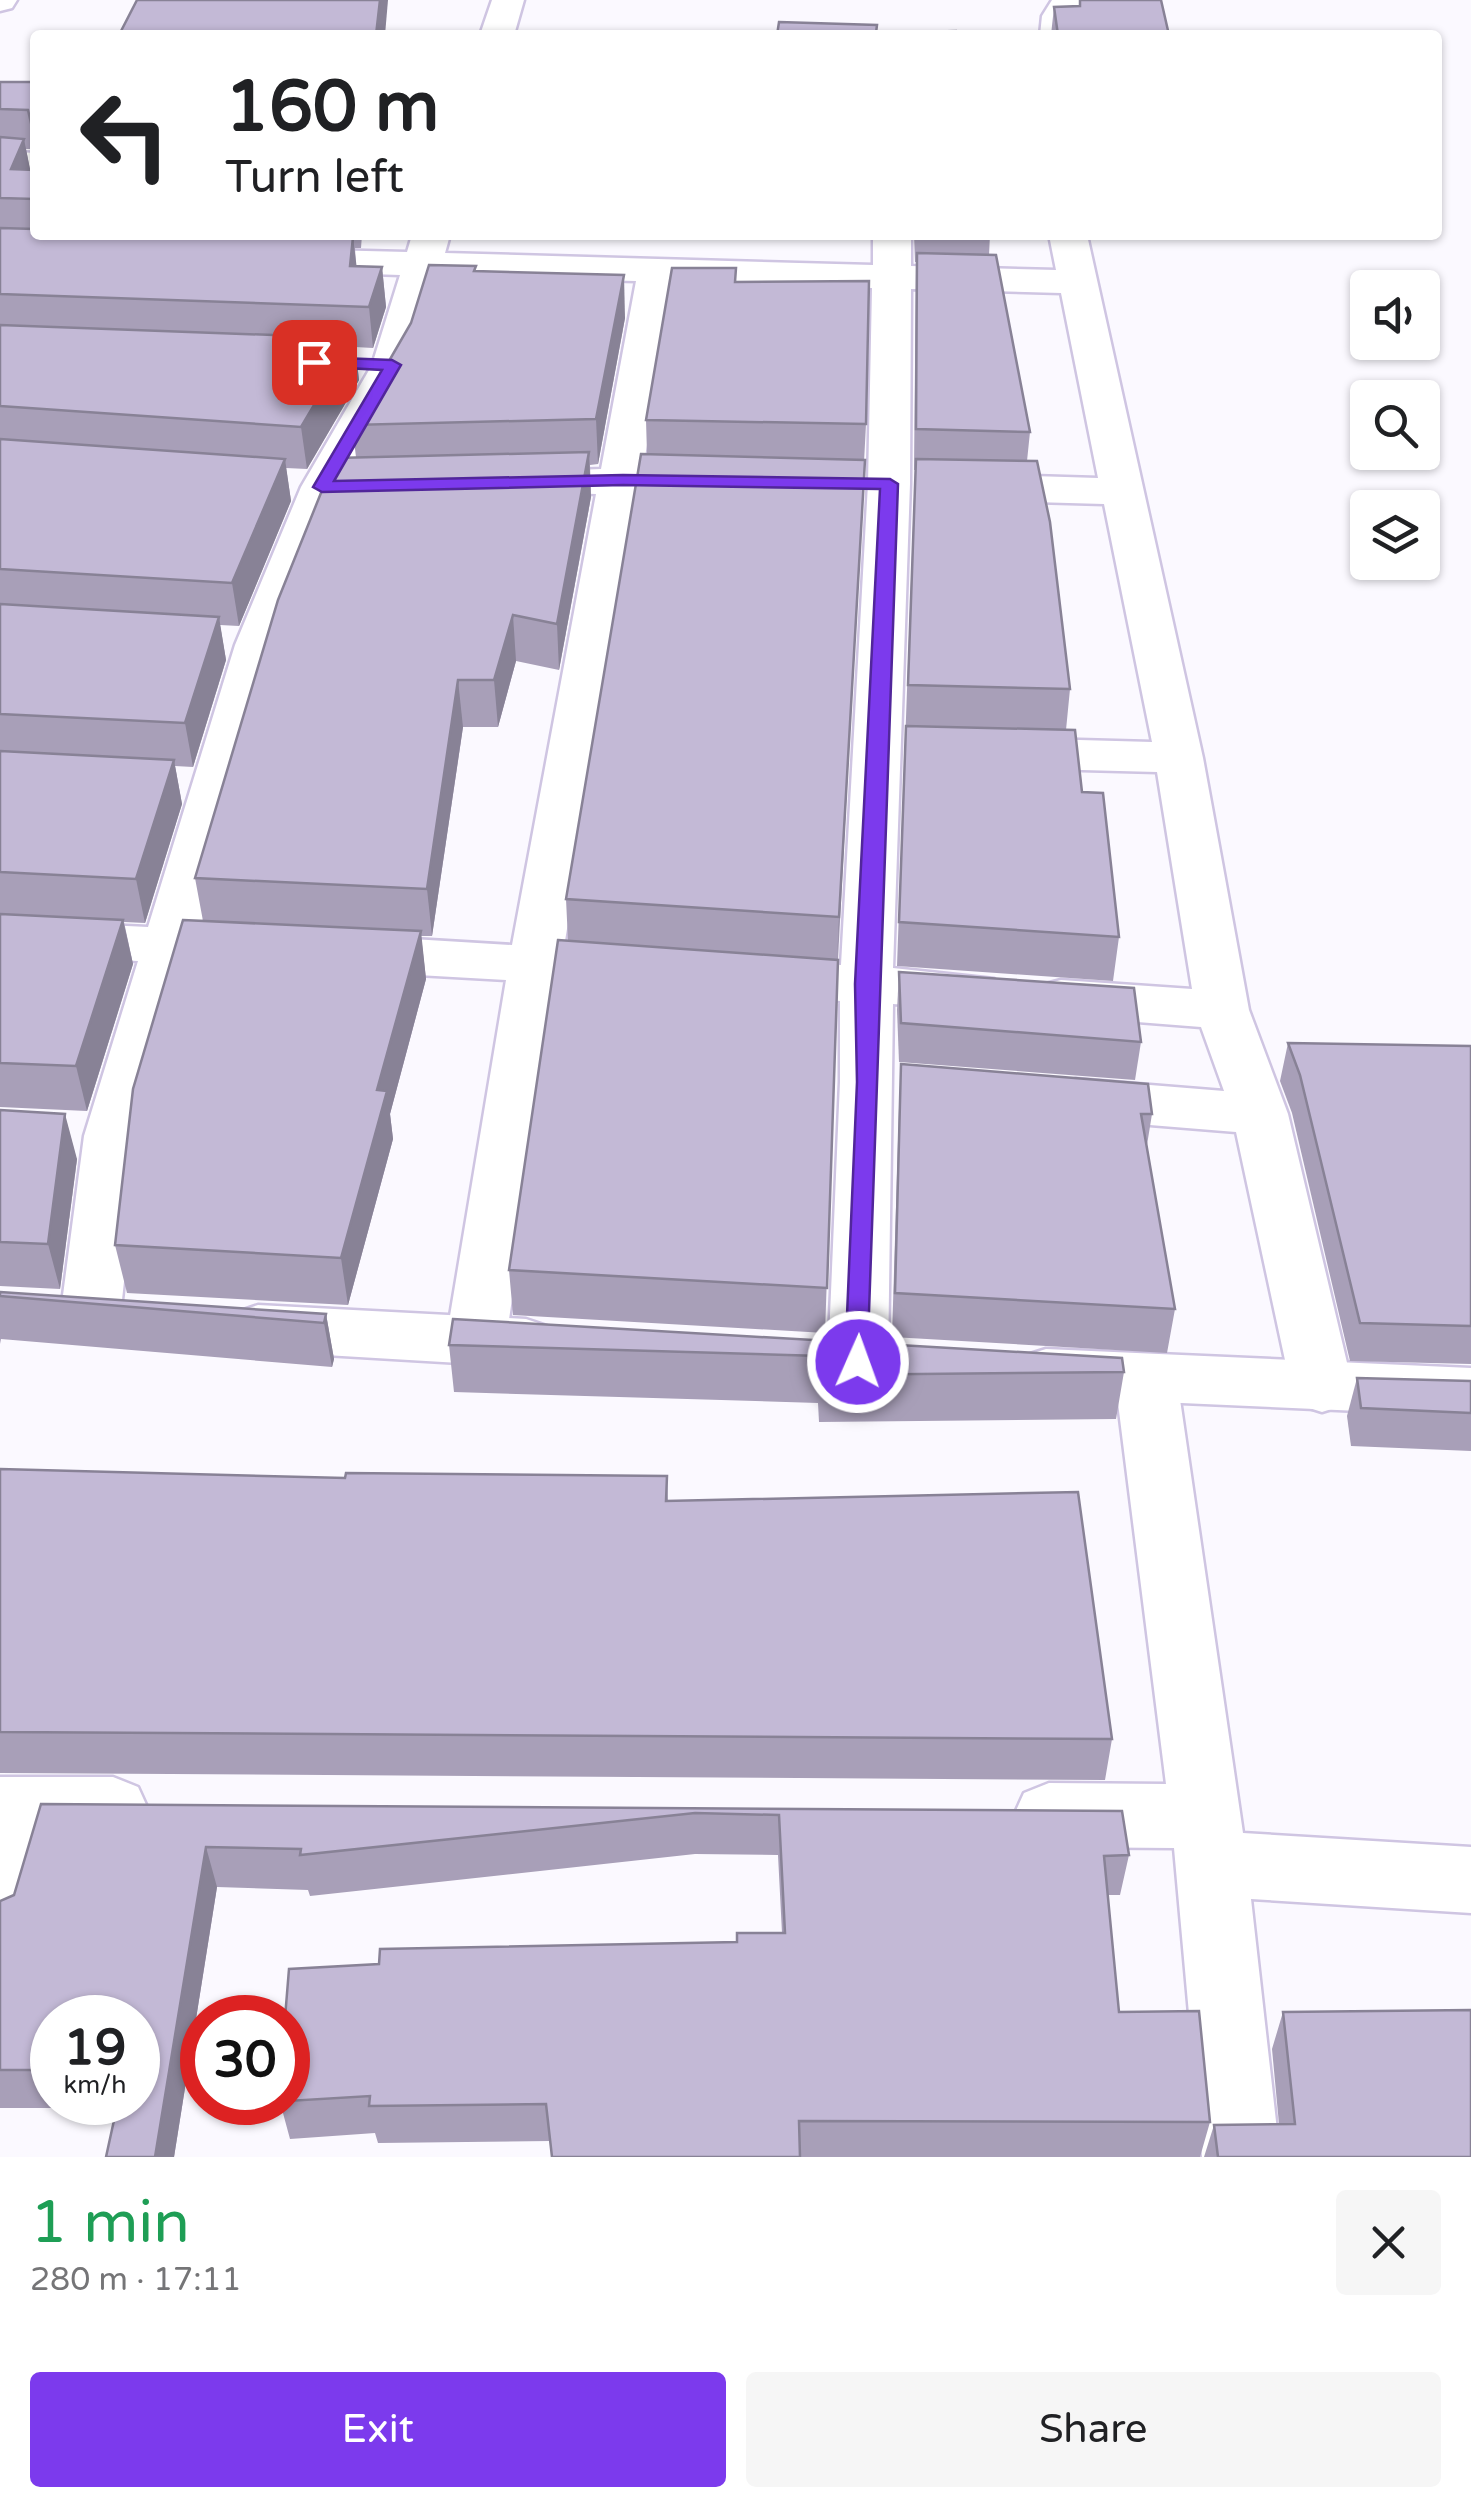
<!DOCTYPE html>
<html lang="en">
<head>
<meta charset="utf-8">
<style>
  :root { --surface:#fff; --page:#f6f6f6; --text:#202124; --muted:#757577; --accent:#7c3aed }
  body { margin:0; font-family:"Varela Round",sans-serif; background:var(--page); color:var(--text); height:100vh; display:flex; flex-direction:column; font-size:38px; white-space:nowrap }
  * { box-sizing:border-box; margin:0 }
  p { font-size:32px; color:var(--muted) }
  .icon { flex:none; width:55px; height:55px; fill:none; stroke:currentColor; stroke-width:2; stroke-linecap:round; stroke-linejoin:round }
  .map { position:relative; height:2157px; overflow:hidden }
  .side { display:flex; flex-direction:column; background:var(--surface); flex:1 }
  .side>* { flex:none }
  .banner { position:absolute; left:30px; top:30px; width:1412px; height:210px; border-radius:10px; box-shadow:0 2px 8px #0004; background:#fff; color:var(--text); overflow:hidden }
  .tools { position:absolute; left:1350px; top:270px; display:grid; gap:20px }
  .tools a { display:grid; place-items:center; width:90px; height:90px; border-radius:10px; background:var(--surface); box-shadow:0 2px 8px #0004; font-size:50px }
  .speed { position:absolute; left:30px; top:1995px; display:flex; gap:20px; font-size:50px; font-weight:700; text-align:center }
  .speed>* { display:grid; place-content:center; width:130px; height:130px; border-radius:50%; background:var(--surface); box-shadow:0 2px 8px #0004; line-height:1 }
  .speed small { font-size:25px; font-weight:400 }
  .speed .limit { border:15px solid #d22; background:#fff; color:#111 }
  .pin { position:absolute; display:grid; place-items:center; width:85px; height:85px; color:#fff; margin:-42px; border-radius:20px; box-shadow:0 5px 15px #0006 }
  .me { position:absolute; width:110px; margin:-55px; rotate:2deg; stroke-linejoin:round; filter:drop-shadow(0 0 8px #0008) }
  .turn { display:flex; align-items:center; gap:35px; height:210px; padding:0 30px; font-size:45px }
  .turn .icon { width:130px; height:130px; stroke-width:2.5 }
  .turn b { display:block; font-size:70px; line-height:85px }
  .round { display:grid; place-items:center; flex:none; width:105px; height:105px; border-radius:10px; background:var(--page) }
  .overview { display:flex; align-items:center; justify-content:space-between; height:170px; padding:0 30px }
  h1 { font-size:60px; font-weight:600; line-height:75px; color:#1e9e55 }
  .button { display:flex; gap:20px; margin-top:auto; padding:20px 30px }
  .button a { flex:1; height:115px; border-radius:10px; background:var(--accent); color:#fff; font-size:40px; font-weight:600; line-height:115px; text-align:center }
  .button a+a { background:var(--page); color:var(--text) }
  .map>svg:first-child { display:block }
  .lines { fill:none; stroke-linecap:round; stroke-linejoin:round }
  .street-casing { stroke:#cfc5e2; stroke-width:5 }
  .secondary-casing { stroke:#cfc5e2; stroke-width:5 }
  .street { fill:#fff; fill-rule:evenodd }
  .secondary { fill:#fff; fill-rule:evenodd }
  .wall { fill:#a89fb8; fill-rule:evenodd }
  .shaded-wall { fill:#888296 }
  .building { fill:#c3b9d6; stroke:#888296; stroke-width:2.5 }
  .route { fill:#7c3aed; stroke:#51269a; stroke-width:2.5 }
</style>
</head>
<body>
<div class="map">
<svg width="1471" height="2157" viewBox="0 0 1471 2157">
  <rect width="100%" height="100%" fill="#fbf9ff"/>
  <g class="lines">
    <defs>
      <g id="street">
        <polygon points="0,0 17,0 12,8 0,11"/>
        <polygon points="492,0 524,0 514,35 480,35"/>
        <polygon points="1052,0 1084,0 1074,16 1074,35 1040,35 1042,16"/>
        <polygon points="0,151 35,153 35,175 0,173"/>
        <polygon points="412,235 450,235 445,253 873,265 873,235 911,235 911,266 1056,270 1049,235 1087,235 1203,758 1249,1010 1288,1114 1353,1388 1344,1405 1322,1412 1300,1405 1291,1388 1236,1132 1076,1119 1056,1113 1048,1099 1056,1085 1076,1079 1224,1091 1201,1027 1061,1016 1042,1011 1034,998 1042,985 1061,980 1192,989 1157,772 1003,768 986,764 979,753 986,742 1003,738 1152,742 1104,504 967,500 952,496 946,487 952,478 967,474 1098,478 1061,293 911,289 910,484 893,968 994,979 1002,992 994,1005 975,1010 893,1004 888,1362 880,1379 858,1386 836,1379 828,1362 840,1082 840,1001 742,990 735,977 742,964 761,959 841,965 868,484 872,288 674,282 643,469 726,472 732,481 726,490 639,494 564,947 650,956 657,969 650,982 631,987 558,983 506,1340 497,1357 476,1363 455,1357 446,1340 506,980 347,971 328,965 321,953 328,941 347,935 512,945 596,494 502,491 496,482 502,473 601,469 636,281 438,276 412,365 343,487 281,645 200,929 269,937 277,949 269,961 251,967 190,964 140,1136 120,1318 111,1334 90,1341 69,1334 60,1318 84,1136 138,961 0,954 0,920 148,927 235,645 301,487 372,365 400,275 283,271 270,268 264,260 270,252 283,249 407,252"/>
        <polygon points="1146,1355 1168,1362 1177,1379 1243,1833 1471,1847 1471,1913 1251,1899 1280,2157 1202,2157 1174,1848 1049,1847 1024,1837 1014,1815 1024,1793 1049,1783 1166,1784 1115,1379 1124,1362"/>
        <polygon points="0,1777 113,1777 138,1787 148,1809 138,1831 113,1841 53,1841 26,1934 0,1944"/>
      </g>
      <g id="secondary">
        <polygon points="258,1305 526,1319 547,1326 556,1343 547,1360 526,1367 258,1351 237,1344 228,1328 237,1312"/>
        <polygon points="1046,1349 1471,1368 1471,1416 1046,1397 1024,1390 1015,1373 1024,1356"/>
      </g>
    </defs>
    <use href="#street" class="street-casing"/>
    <use href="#secondary" class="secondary-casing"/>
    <use href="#street" class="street"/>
    <use href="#secondary" class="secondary"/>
  </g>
  <g class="wall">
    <polygon points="1079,0 1169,35 1051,35 1054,7 1079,6"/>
    <polygon points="0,82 35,82 35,149 26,149 30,170 35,170 35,235 362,235 361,248 355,248 356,266 382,267 386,307 373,348 355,347 359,380 307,469 286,468 291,501 239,626 220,625 226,660 193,767 175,766 182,804 145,923 124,922 133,964 87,1111 0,1107"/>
    <polygon points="914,235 990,235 989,255 1030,432 1027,461 1070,689 1066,730 1119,937 1113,981 897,966 915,470 914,470 916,262 915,262"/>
    <polygon points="476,271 625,318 598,464 590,465 591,497 559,670 516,661 498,727 463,727 432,936 421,936 426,979 390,1114 393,1139 348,1305 127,1293 115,1245 203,921 195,878 356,457 352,425"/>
    <polygon points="736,282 866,424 838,960 825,1333 513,1315 509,1270 568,941 566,899 647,454 646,420"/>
    <polygon points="899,972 1141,1042 1135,1080 899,1062 897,1010"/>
    <polygon points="1288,1043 1471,1046 1471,1364 1350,1361 1292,1113 1280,1081"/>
    <polygon points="901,1064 1152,1114 1147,1145 1175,1309 1167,1353 892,1337 899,1108"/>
    <polygon points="0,1110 77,1159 60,1289 0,1286"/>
    <polygon points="0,1292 326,1314 334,1359 332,1367 1,1339 0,1344"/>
    <polygon points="453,1319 1124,1372 1116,1419 819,1422 818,1403 454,1392 449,1345"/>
    <polygon points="1357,1378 1471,1381 1471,1451 1351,1446 1347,1416"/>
    <polygon points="0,1469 345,1478 667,1476 668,1501 1112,1739 1105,1780 0,1773"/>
    <path d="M41,1804l1081,7 7,44 -9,40h-12l11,117 80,-1 11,111 -10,35h-648l-2,-16 -172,2 -3,-10 -85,6 -10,-37h8v-84h-3l4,-49 90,-5 1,-15 357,-7v-9h45l-4,-78 -83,-1 -385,42 -2,-6 -91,-3 -43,270h-68l11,-49h-117v-207l14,-6zM52,2018h86v84h-86z"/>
    <polygon points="1283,2012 1471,2157 1204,2157 1214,2125 1279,2124 1272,2049"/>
  </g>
  <g class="shaded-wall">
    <polygon points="380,0 388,0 385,35 376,35"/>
    <polygon points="35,114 35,143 31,123"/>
    <polygon points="24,139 32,179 11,169"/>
    <polygon points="353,237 358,278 350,266"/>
    <polygon points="382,267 386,307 373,348 369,307"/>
    <polygon points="624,275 625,318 598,464 596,419"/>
    <polygon points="354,338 359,380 307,469 301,427"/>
    <polygon points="589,452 591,497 559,670 557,624"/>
    <polygon points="285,459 291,501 239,626 232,583"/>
    <polygon points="863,503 837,962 839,917"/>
    <polygon points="513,615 516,661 498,727 494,680"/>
    <polygon points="219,617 226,660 193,767 185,723"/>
    <polygon points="458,680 463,727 432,936 427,889"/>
    <polygon points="174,760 182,804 145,923 136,879"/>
    <polygon points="123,920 133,964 87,1111 76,1066"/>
    <polygon points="421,931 426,979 390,1114 393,1139 348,1305 341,1258 377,1090"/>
    <polygon points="65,1114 77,1159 60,1289 48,1244"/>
    <polygon points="326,1314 334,1359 332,1367 324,1323"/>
    <polygon points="206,1847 217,1887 174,2157 155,2157"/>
  </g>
  <g class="building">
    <polygon points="137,0 380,0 376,35 119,35"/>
    <polygon points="1080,0 1161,0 1169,35 1058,35 1054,7 1080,6"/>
    <polygon points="779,22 877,25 876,33 956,31 957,35 777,35"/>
    <polygon points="0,82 35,82 35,114 31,123 28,110 0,109"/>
    <polygon points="0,137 24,139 11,169 35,170 35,199 0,198"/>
    <polygon points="0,228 35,229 35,235 274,235 353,237 350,266 382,267 369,307 0,294"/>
    <polygon points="917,253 996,255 1030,432 916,429"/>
    <polygon points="429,265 476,266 474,271 624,275 596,419 352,425 411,323"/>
    <polygon points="672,268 736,268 735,282 869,281 866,424 646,420"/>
    <polygon points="0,325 354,338 301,427 0,406"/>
    <polygon points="0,439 285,459 232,583 0,569"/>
    <polygon points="589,452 557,624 513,615 494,680 458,680 427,889 195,878 278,600 335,458"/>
    <polygon points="641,454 865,460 839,917 566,899"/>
    <polygon points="916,459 1037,461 1050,522 1070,689 908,685"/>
    <polygon points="0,604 219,617 185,723 0,714"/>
    <polygon points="906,726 1075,730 1082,792 1103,793 1119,937 899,922"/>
    <polygon points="0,751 174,760 136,879 0,872"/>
    <polygon points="0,914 123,920 76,1066 0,1063"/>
    <polygon points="183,920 421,931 377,1090 387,1091 341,1258 115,1245 133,1089"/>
    <polygon points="558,940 838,960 827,1288 509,1270"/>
    <polygon points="899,972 1134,988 1141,1042 901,1023"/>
    <polygon points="1288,1043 1471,1046 1471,1326 1360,1323 1300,1075"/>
    <polygon points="901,1064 1148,1084 1152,1114 1141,1114 1175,1309 895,1293"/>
    <polygon points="0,1110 65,1114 48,1244 0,1242"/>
    <polygon points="0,1292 326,1314 324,1323 0,1296"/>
    <polygon points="453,1319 1122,1358 1124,1372 821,1375 820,1356 449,1345"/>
    <polygon points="1357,1378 1471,1381 1471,1413 1361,1408"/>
    <polygon points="0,1469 345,1478 346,1473 667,1476 666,1501 1078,1492 1112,1739 0,1732"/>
    <polygon points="41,1804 1122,1811 1129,1855 1104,1856 1119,2012 1199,2011 1210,2122 799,2121 800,2157 552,2157 546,2104 369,2106 370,2096 288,2101 288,2018 285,2018 289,1969 379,1964 380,1949 737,1942 737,1933 785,1933 779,1815 695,1813 300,1855 301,1849 206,1847 155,2157 106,2157 118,2102 138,2102 138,2018 52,2018 52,2070 0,2070 0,1901 14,1895"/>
    <polygon points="1471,2010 1471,2157 1218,2157 1214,2125 1295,2124 1283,2012"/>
  </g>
  <polygon class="route" points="314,357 392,360 401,365 334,481 623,475 890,479 898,484 867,1369 849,1369 845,1362 857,1082 855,984 880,489 623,485 322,492 313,487 382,370 308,366 306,362"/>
</svg>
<div class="tools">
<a><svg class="icon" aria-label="sound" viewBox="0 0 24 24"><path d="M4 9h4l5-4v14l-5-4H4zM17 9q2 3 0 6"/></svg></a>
<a><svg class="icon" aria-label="search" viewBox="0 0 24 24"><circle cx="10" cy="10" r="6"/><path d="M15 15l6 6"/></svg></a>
<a><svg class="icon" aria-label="layers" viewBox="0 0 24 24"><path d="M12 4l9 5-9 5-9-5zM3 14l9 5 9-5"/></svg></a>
</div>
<div class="speed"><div>19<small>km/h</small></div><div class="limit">30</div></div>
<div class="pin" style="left:314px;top:362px;background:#d93025"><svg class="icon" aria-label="arrive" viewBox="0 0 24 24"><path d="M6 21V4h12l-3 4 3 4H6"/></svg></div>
<svg class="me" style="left:858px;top:1362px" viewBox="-20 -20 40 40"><circle r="17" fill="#7c3aed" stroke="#fff" stroke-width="3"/><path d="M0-11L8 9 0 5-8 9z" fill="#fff"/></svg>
<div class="banner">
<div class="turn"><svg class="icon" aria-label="left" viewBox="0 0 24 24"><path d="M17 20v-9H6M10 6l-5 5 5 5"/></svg><div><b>160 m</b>Turn left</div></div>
</div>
</div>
<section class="side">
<div class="overview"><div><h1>1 min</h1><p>280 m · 17:11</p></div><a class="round"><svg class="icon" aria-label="close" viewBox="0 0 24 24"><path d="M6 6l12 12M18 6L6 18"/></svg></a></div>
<div class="button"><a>Exit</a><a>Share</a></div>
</section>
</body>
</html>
